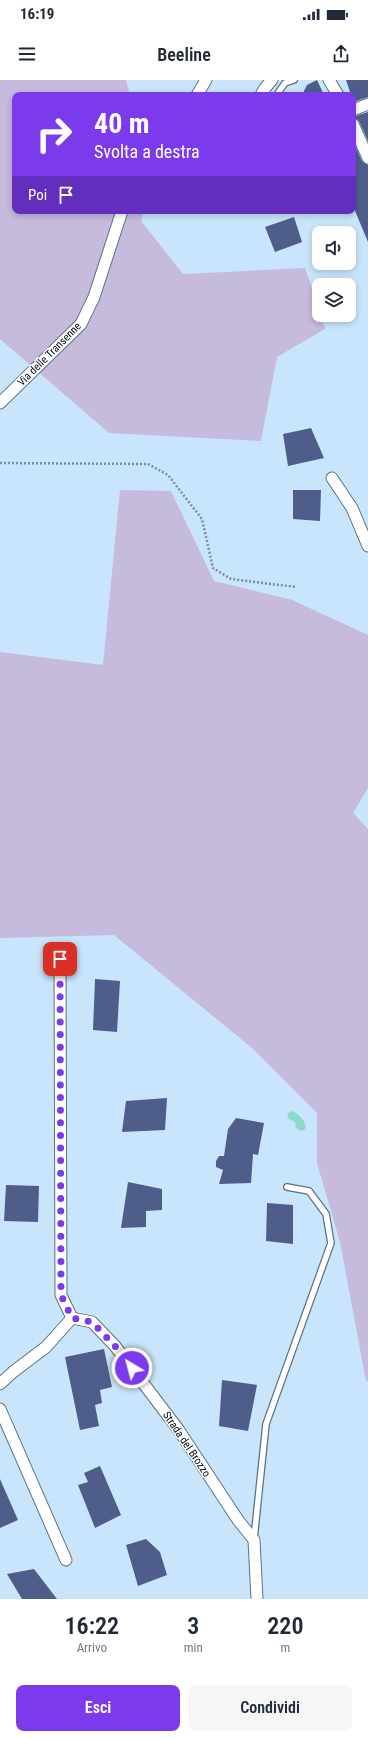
<!DOCTYPE html>
<html lang="it">
<head>
<meta charset="utf-8">
<style>
  :root { --surface:#fff; --page:#f6f6f7; --text:#1f2937; --muted:#747a83; --accent:#7c3aed }
  body { margin:0; font-family:"Roboto Condensed",sans-serif; background:var(--page); color:var(--text); height:100vh; display:flex; flex-direction:column; font-size:15px; white-space:nowrap }
  * { box-sizing:border-box; margin:0 }
  p { font-size:13px; color:var(--muted) }
  .icon { flex:none; width:22px; height:22px; fill:none; stroke:currentColor; stroke-width:2; stroke-linecap:round; stroke-linejoin:round }
  .map { position:relative; height:1519px; overflow:hidden }
  .drawer { display:flex; flex-direction:column; background:var(--surface); flex:1 }
  .drawer>* { flex:none }
  .guide { position:absolute; left:12px; top:12px; width:344px; height:122px; border-radius:8px; box-shadow:0 2px 6px #0003; background:#7c3aed; color:#fff; overflow:hidden }
  .fabs { position:absolute; left:312px; top:146px; display:grid; gap:8px }
  .fabs a { display:grid; place-items:center; width:44px; height:44px; border-radius:8px; background:var(--surface); box-shadow:0 2px 6px #0003; font-size:20px }
  .pin { position:absolute; display:grid; place-items:center; width:34px; height:34px; color:#fff; margin:-17px; border-radius:8px; box-shadow:0 2px 6px #0006 }
  .me { position:absolute; width:44px; margin:-22px; rotate:323deg; stroke-linejoin:round; filter:drop-shadow(0 0 3px #0008) }
  .turn { display:flex; align-items:center; gap:14px; height:84px; padding:0 16px; font-size:18px }
  .turn .icon { width:52px; height:52px; stroke-width:2.5 }
  .turn b { display:block; font-size:28px; line-height:34px }
  .then { display:flex; align-items:center; height:38px; padding:0 16px; background:#0003; gap:8px; font-size:15px }
  .eta { display:flex; justify-content:space-evenly; align-items:center; height:68px; text-align:center }
  .eta b { font-size:24px; font-weight:600; line-height:28px }
  .button { display:flex; gap:8px; margin-top:auto; padding:8px 16px }
  .button a { flex:1; height:46px; border-radius:8px; background:var(--accent); color:#fff; font-size:16px; font-weight:600; line-height:46px; text-align:center }
  .button a+a { background:var(--page); color:var(--text) }
  .status { display:flex; justify-content:space-between; align-items:center; height:28px; padding:0 20px; background:var(--surface); direction:ltr }
  .status svg { height:11px; fill:currentColor }
  header { display:flex; justify-content:space-between; align-items:center; height:52px; padding:0 16px; background:var(--surface); font-size:18px; font-weight:600 }
  .map>svg:first-child { display:block }
  .green { fill:#c6badd }
  .water { fill:#8ed8cc }
  .building { fill:#4f5d8b }
  .lines { fill:none; stroke-linecap:round; stroke-linejoin:round }
  .lane-casing { stroke:#597285; stroke-width:8 }
  .street-casing { stroke:#597285; stroke-width:13 }
  .path { stroke:#7a8e9e; stroke-width:2.5; stroke-dasharray:2 2; stroke-linecap:butt }
  .lane { stroke:#fff; stroke-width:5.5 }
  .street { stroke:#fff; stroke-width:11 }
  .route { stroke:#7c3aed; stroke-width:7; stroke-dasharray:0 12.6 }
  .labels { text-anchor:middle; stroke-width:3; stroke-linejoin:round; paint-order:stroke }
  .street-label { font-size:11px; fill:#040d14; stroke:#fff }
</style>
</head>
<body>
<div class="status"><b>16:19</b><svg viewBox="0 0 49 12"><path d="M0 12V9h3v3zM5 12V6h3v6zM10 12V3h3v9zM15 12V0h3v12zM26 1h20v11H26zM47 4h2v5h-2z"/></svg></div>
<header><svg class="icon" aria-label="menu" viewBox="0 0 24 24"><path d="M4 6h16M4 12h16M4 18h16"/></svg>Beeline<svg class="icon" aria-label="share" viewBox="0 0 24 24"><path d="M12 15V3M7 8l5-5 5 5M5 13v7h14v-7"/></svg></header>
<div class="map">
<svg width="368" height="1519" viewBox="0 0 368 1519">
  <rect width="100%" height="100%" fill="#c9e5fb"/>
  <g class="green">
    <polygon points="0,0 126,0 130,15 15,15 15,131 143,131 141,141 183,194 305,188 319,230 319,235 321,235 325,249 277,277 261,361 109,353 0,259"/>
    <polygon points="120,410 171,411 214,501 292,520 368,555 368,708 353,733 368,749 368,1301 366,1301 340,1162 317,1083 317,1033 252,968 114,855 0,858 0,572 103,585"/>
  </g>
  <path class="water" d="M292,1031c8,4 12,8 14,17l-4,3 -6,-3 -1,-6 -6,-3 -2,-5z"/>
  <g class="building">
    <polygon points="317,0 324,15 302,15 307,5"/>
    <polygon points="346,0 368,0 368,17 353,22 353,15 351,15"/>
    <polygon points="368,32 368,61 359,41 353,37"/>
    <polygon points="353,61 362,81 368,85 368,162 353,126"/>
    <polygon points="294,137 302,162 275,172 265,147"/>
    <polygon points="311,348 324,378 288,386 283,354"/>
    <polygon points="293,410 321,410 320,441 293,439"/>
    <polygon points="95,899 120,901 117,952 93,950"/>
    <polygon points="167,1018 165,1050 122,1052 126,1021"/>
    <polygon points="236,1038 264,1043 258,1075 253,1074 251,1103 219,1104 223,1090 216,1087 216,1081 219,1076 224,1076 228,1049"/>
    <polygon points="128,1102 162,1109 162,1130 146,1131 146,1147 121,1148"/>
    <polygon points="6,1105 39,1106 38,1142 4,1141"/>
    <polygon points="267,1123 293,1125 293,1164 266,1161"/>
    <polygon points="104,1269 112,1307 100,1310 102,1323 95,1325 99,1346 80,1350 65,1277"/>
    <polygon points="222,1300 257,1305 248,1351 219,1346"/>
    <polygon points="100,1386 121,1435 95,1448 78,1405 88,1402 84,1393"/>
    <polygon points="0,1399 18,1440 0,1448"/>
    <polygon points="146,1459 160,1472 167,1495 138,1506 126,1465"/>
    <polygon points="34,1489 57,1519 22,1519 7,1494"/>
  </g>
  <g class="lines">
    <defs>
      <g id="lane">
        <polyline points="278,13 285,3 294,0"/>
        <polyline points="254,1459 266,1344 331,1163 326,1134 309,1111 287,1107"/>
      </g>
      <g id="street">
        <polyline points="329,0 338,15"/>
        <polyline points="197,15 206,0"/>
        <polyline points="261,15 265,8 272,0"/>
        <polyline points="353,30 368,24"/>
        <polyline points="353,44 368,78"/>
        <polyline points="0,323 81,244 94,217 122,131"/>
        <polyline points="332,398 352,428 368,466"/>
        <polyline points="60,879 61,1215 72,1238"/>
        <polyline points="72,1238 92,1242 115,1266 178,1349 238,1440 254,1460 257,1519"/>
        <polyline points="0,1304 13,1292 46,1267 72,1238"/>
        <polyline points="0,1329 66,1480"/>
      </g>
    </defs>
    <use href="#lane" class="lane-casing"/>
    <use href="#street" class="street-casing"/>
    <polyline class="path" points="0,383 148,384 168,395 202,439 213,488 231,499 296,507"/>
    <use href="#lane" class="lane"/>
    <use href="#street" class="street"/>
  </g>
  <g class="lines">
    <polyline class="route" points="60,879 61,1215 72,1238 92,1242 115,1266 132,1288"/>
  </g>
  <g class="labels">
    <g class="street-label">
      <text transform="translate(49 274) rotate(-45)" y="4">Via delle Transenne</text>
      <text transform="translate(187 1364) rotate(56)" y="4">Strada del Brozzo</text>
    </g>
  </g>
</svg>
<div class="fabs">
<a><svg class="icon" aria-label="sound" viewBox="0 0 24 24"><path d="M4 9h4l5-4v14l-5-4H4zM17 9q2 3 0 6"/></svg></a>
<a><svg class="icon" aria-label="layers" viewBox="0 0 24 24"><path d="M12 4l9 5-9 5-9-5zM3 14l9 5 9-5"/></svg></a>
</div>
<div class="pin" style="left:60px;top:879px;background:#d93025"><svg class="icon" aria-label="arrive" viewBox="0 0 24 24"><path d="M6 21V4h12l-3 4 3 4H6"/></svg></div>
<svg class="me" style="left:132px;top:1288px" viewBox="-20 -20 40 40"><circle r="17" fill="#7c3aed" stroke="#fff" stroke-width="3"/><path d="M0-11L8 9 0 5-8 9z" fill="#fff"/></svg>
<div class="guide">
<div class="turn"><svg class="icon" aria-label="right" viewBox="0 0 24 24"><path d="M7 20v-9h11M14 6l5 5-5 5"/></svg><div><b>40 m</b>Svolta a destra</div></div>
<div class="then">Poi<svg class="icon" aria-label="arrive" viewBox="0 0 24 24"><path d="M6 21V4h12l-3 4 3 4H6"/></svg></div>
</div>
</div>
<section class="drawer">
<div class="eta">
<div><b>16:22</b><p>Arrivo</p></div>
<div><b>3</b><p>min</p></div>
<div><b>220</b><p>m</p></div>
</div>
<div class="button"><a>Esci</a><a>Condividi</a></div>
</section>
</body>
</html>
